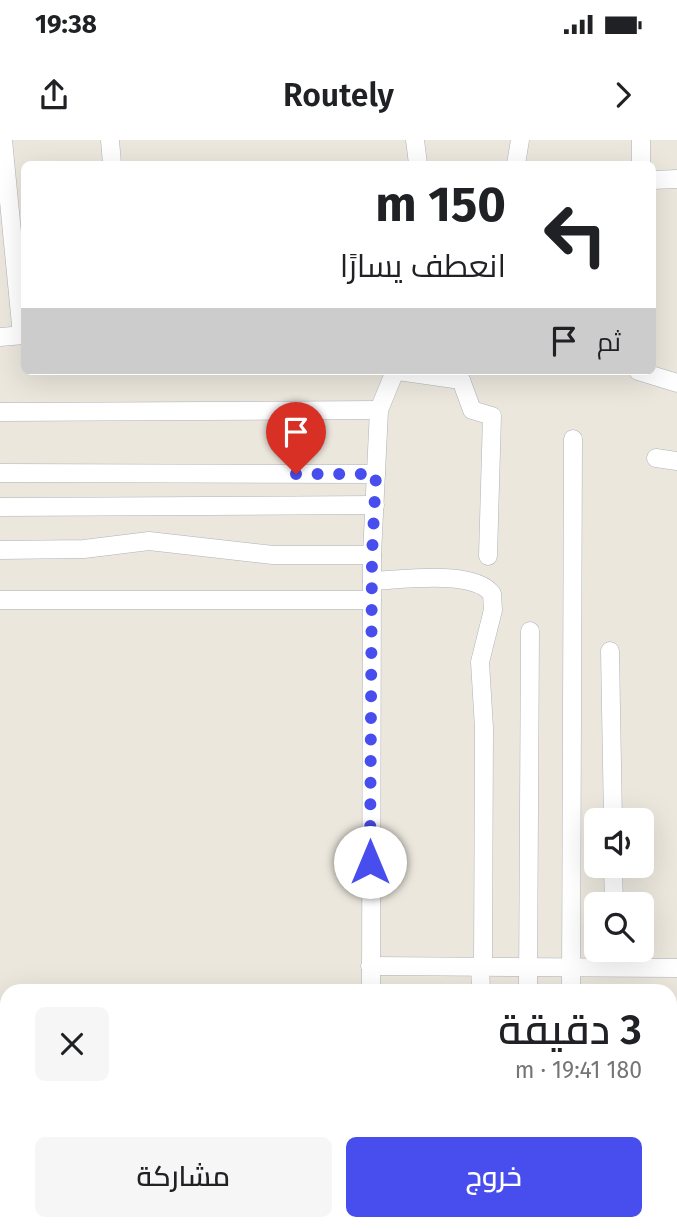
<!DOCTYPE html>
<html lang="ar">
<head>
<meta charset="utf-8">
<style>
  :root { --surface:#fff; --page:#f6f6f6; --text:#202124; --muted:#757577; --accent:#484eed }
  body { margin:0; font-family:"Fira Sans",Cairo,sans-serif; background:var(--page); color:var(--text); direction:rtl; height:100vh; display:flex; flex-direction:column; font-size:26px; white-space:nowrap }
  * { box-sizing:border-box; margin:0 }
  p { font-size:23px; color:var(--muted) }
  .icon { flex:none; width:38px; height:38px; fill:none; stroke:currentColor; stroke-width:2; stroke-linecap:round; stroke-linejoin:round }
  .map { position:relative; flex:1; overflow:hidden; direction:ltr }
  .sheet { position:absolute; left:0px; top:844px; width:677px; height:247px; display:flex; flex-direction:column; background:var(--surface); border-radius:21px 21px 0 0; box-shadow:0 7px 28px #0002; direction:rtl }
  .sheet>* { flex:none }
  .banner { position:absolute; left:21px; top:21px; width:635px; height:214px; border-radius:10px; box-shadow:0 7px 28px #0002; direction:rtl; background:#fff; color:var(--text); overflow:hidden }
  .tools { position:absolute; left:584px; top:668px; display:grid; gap:14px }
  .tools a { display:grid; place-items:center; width:70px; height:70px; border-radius:10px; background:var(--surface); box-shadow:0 7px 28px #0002; font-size:35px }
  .pin { position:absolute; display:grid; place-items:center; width:60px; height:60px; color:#fff; margin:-72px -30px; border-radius:50% 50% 50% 0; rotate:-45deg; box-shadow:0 0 7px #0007 }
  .pin .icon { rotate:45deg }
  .me { position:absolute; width:77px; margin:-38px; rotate:0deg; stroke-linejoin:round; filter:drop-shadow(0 0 5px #0008) }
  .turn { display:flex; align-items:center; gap:24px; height:147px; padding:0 35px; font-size:32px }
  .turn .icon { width:91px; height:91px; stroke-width:2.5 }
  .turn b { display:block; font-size:49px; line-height:60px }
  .then { display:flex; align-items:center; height:66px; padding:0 35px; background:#0003; gap:14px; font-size:26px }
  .round { display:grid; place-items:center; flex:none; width:74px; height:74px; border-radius:10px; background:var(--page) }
  .headline { display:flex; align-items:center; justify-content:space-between; height:119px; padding:0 35px }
  h1 { font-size:42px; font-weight:600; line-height:52px }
  .cta { display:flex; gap:14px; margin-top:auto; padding:14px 35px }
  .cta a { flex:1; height:80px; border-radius:10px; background:var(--accent); color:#fff; font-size:28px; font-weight:600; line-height:80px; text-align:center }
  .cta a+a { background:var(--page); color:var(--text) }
  .status { display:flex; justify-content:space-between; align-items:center; height:49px; padding:0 35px; background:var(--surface); direction:ltr }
  .status svg { height:19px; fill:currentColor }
  header { display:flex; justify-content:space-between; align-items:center; height:91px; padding:0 35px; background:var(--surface); font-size:32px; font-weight:600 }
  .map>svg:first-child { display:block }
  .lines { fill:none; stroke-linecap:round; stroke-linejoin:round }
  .street-casing { stroke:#b0b1bd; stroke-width:19 }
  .street { stroke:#fff; stroke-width:18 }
  .route { stroke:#484eed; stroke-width:12; stroke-dasharray:0 21.6 }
</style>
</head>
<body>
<div class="status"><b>19:38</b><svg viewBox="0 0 49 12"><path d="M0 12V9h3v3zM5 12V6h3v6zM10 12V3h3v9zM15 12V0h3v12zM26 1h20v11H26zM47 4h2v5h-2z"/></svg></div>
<header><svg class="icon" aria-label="forward" viewBox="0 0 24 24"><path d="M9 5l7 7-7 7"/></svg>Routely<svg class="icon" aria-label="share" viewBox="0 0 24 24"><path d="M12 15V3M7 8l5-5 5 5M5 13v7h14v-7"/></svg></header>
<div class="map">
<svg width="677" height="1089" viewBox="0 0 677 1089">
  <rect width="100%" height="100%" fill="#ebe7dd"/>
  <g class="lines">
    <defs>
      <g id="street">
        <polyline points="3,0 22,195"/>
        <polyline points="110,0 112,24"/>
        <polyline points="415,0 418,24"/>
        <polyline points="516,24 520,0"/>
        <polyline points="641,24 641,0"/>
        <polyline points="653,40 677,39"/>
        <polyline points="0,197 24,195"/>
        <polyline points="398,231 461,240 472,270 492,276 488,416"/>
        <polyline points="638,231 677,243"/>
        <polyline points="0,272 379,270"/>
        <polyline points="656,318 677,321"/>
        <polyline points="0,333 376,334"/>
        <polyline points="0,367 375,365"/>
        <polyline points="0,410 84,409 149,401 273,415 372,415"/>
        <path d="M372,441c29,-1 102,-12 120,13l1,16 -13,52 4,66 -1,238"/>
        <polyline points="0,460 372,460"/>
        <polyline points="610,511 613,681"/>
        <polyline points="613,726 614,765"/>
        <polyline points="370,826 677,828"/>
        <polyline points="480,826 481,850"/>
        <polyline points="371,850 372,415 379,270 395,231"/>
        <polyline points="528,850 530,491"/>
        <polyline points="571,850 573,299"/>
        <polyline points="371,1083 371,1089"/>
        <polyline points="484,1083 484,1089"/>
        <polyline points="531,1083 531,1089"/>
        <polyline points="572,1083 572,1089"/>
      </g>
    </defs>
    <use href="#street" class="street-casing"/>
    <use href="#street" class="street"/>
  </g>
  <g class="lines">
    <polyline class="route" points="296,334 376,334 372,415 370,722"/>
  </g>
</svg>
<div class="tools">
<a><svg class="icon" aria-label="sound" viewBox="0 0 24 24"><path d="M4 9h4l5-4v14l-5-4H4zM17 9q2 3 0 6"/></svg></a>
<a><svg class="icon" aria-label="search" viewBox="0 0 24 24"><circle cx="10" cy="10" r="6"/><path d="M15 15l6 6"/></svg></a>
</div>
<div class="pin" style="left:296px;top:334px;background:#d93025"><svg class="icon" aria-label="arrive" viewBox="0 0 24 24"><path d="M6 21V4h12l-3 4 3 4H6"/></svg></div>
<svg class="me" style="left:370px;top:722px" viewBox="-20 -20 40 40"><circle r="19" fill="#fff"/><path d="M0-13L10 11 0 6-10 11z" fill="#484eed"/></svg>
<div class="banner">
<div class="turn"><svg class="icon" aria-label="left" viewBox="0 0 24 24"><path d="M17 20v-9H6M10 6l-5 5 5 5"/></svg><div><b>150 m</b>انعطف يسارًا</div></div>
<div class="then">ثم<svg class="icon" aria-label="arrive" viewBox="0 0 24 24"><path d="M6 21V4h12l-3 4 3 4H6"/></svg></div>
</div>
<section class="sheet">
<div class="headline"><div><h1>3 دقيقة</h1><p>180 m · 19:41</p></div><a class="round"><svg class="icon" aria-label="close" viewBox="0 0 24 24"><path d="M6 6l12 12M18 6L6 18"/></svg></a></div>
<div class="cta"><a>خروج</a><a>مشاركة</a></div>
</section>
</div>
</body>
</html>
